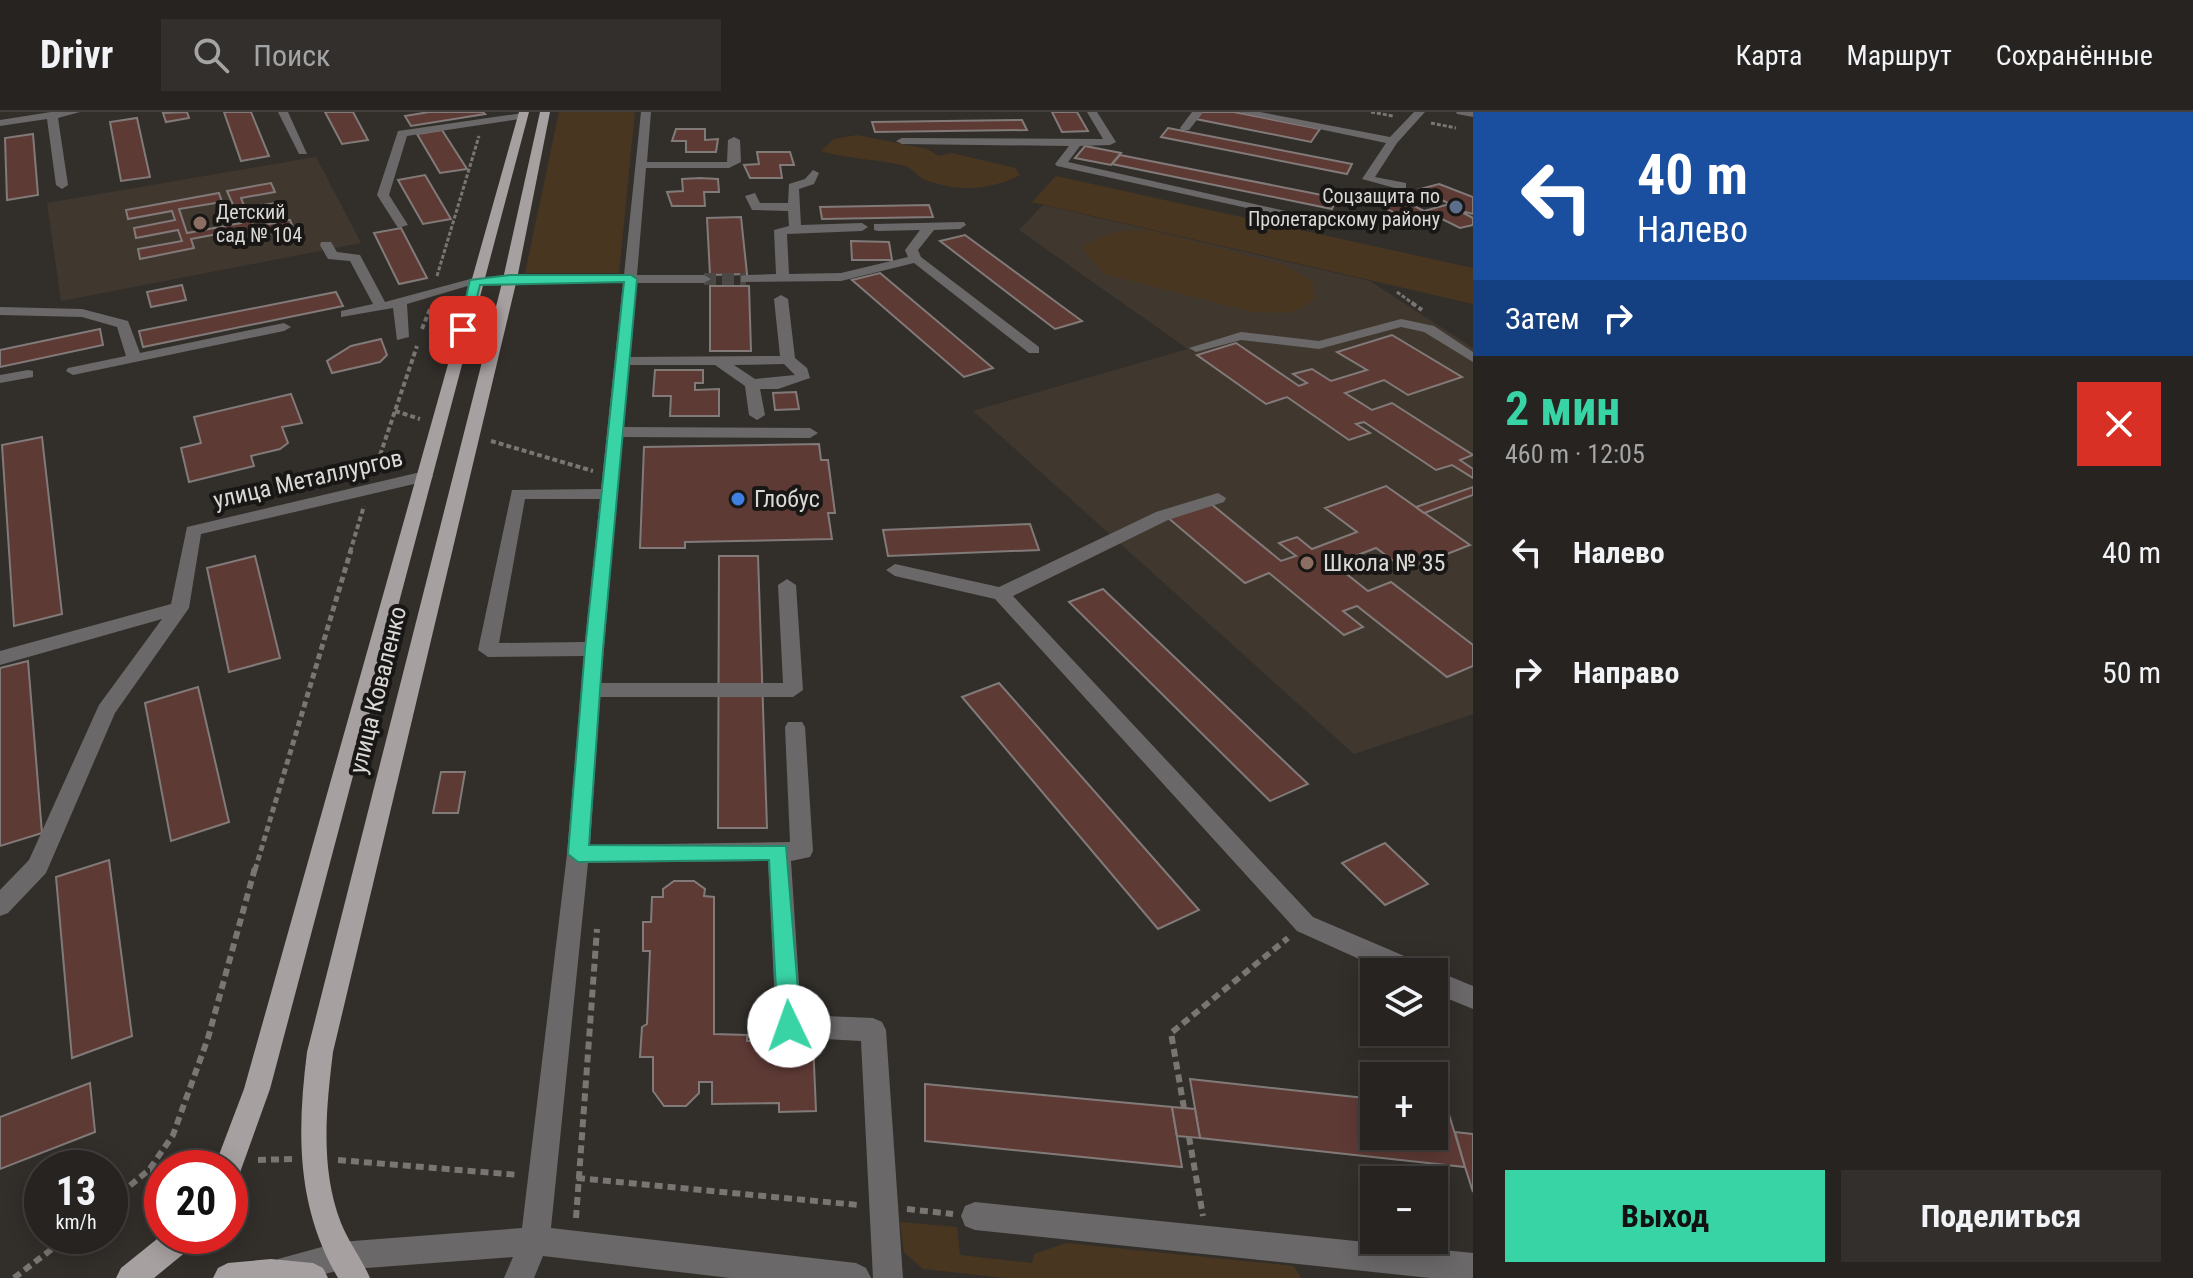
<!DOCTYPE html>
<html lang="ru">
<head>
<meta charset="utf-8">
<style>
  :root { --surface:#262320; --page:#322f2d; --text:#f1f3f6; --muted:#a4a4a5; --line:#42403e; --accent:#38d4a6 }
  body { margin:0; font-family:"Roboto Condensed",sans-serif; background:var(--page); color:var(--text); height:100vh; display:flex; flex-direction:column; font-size:30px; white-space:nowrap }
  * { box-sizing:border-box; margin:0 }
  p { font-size:26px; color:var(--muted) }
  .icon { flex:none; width:44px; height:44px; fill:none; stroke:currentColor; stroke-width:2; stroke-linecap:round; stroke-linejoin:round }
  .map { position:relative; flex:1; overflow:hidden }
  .side { display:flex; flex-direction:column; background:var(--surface); width:720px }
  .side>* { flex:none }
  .guide { background:#1a4fa0; color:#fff; overflow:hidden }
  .controls { position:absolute; left:1360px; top:846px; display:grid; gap:16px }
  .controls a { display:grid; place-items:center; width:88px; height:88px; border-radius:0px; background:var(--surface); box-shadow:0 4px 20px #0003,0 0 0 2px var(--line); font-size:40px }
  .speed { position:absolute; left:24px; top:1038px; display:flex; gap:16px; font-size:40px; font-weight:700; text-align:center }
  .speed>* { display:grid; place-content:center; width:104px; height:104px; border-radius:50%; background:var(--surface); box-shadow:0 4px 20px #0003,0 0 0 2px var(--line); line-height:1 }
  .speed small { font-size:20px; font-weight:400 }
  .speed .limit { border:12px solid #d22; background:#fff; color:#111 }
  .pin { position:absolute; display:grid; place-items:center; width:68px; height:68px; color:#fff; margin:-34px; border-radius:16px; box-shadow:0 4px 12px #0006 }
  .me { position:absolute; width:88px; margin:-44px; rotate:357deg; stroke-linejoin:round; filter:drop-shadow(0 0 6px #0008) }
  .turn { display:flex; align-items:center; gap:28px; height:168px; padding:0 32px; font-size:36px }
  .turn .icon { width:104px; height:104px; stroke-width:2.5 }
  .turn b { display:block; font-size:56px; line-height:68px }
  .then { display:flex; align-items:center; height:76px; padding:0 32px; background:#0003; gap:16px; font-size:30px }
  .round { display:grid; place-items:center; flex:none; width:84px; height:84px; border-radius:0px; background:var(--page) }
  .headline { display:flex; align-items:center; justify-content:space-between; height:136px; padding:0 32px }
  h1 { font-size:48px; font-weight:700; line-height:60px; color:var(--accent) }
  .cta { display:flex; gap:16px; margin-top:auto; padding:16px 32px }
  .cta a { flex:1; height:92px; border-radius:0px; background:var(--accent); color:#111; font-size:32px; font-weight:700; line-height:92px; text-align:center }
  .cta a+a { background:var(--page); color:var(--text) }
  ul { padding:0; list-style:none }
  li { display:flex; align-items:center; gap:24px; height:120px; padding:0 32px }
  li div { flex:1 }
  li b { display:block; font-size:30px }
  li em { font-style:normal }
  header { display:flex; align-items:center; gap:48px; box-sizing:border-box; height:112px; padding:0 40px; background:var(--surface); border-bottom:2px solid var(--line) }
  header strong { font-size:38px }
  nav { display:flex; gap:44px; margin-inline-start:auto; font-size:28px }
  .search { width:560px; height:72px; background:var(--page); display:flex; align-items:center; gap:20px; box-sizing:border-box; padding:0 28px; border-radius:0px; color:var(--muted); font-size:30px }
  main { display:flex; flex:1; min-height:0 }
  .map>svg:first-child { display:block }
  .built { fill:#40382f }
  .green { fill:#493620 }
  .building { fill:#5e3a35; stroke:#817a79; stroke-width:2 }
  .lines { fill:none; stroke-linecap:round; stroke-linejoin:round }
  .minor-tunnel { stroke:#4b4845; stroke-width:12; stroke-dasharray:12 6; stroke-linecap:butt }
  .path-far3 { stroke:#787572; stroke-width:3; stroke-dasharray:4 2; stroke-linecap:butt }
  .path-far2 { stroke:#787572; stroke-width:4; stroke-dasharray:5 3; stroke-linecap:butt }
  .path-far1 { stroke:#787572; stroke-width:5; stroke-dasharray:6 4; stroke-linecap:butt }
  .path { stroke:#787572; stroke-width:6; stroke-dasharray:8 5; stroke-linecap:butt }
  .minor { fill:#6b6869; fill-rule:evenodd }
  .major { fill:#a7a0a1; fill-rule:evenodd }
  .route { fill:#38d4a6; stroke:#248a6c; stroke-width:2 }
  .service-dot { fill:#5c6f8a; stroke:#191715; stroke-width:3 }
  .education-dot { fill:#8d6e63; stroke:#191715; stroke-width:3 }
  .shop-dot { fill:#3f7fe0; stroke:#191715; stroke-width:3 }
  .labels { text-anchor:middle; stroke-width:8; stroke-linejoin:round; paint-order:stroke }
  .far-poi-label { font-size:20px; fill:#dbd9d6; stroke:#191715; text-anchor:end }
  .street-label { font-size:24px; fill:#dbd9d6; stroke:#191715 }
  .poi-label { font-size:24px; fill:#dbd9d6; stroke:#191715; text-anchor:start }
</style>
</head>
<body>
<header>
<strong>Drivr</strong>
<div class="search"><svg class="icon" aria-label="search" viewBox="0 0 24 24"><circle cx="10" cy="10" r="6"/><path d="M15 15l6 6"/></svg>Поиск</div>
<nav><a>Карта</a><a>Маршрут</a><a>Сохранённые</a></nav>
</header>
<main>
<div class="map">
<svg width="1473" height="1166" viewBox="0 0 1473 1166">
  <rect width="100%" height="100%" fill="#322f2b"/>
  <g class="built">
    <polygon points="316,45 361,131 61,189 47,91"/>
    <polygon points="1043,93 1370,169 1473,236 1473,602 1354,642 973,299 1188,237 1019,118"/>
  </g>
  <g class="green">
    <polygon points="559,0 635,0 619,161 525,161"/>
    <path d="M857,23l71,14 10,7 14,-3 63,15 5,7c-28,15 -62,17 -92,6 -10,-3 -15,-14 -26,-16 -28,-6 -54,-6 -81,-14l13,-12z"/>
    <polygon points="1056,64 1473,156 1473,192 1032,90"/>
    <polygon points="1150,118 1284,153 1312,169 1315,185 1303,196 1285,201 1253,200 1104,162 1084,139 1085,132 1118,119"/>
    <polygon points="900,1110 957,1115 960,1143 1032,1151 1034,1142 1066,1131 1294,1154 1301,1166 1005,1166 923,1157 904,1140"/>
  </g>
  <g class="building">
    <polygon points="187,0 189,6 166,10 163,1"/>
    <polygon points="224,0 251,0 269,44 241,49"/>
    <polygon points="325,0 353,0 368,28 342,32"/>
    <polygon points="429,0 483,0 485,2 411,14 405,4"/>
    <polygon points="1052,0 1077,0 1088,19 1062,20"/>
    <polygon points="1202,0 1234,0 1320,17 1311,30 1196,7"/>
    <polygon points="137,6 150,65 121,69 110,10"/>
    <polygon points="1022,8 1027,18 875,20 872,10"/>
    <polygon points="1168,16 1352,52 1347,62 1161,25"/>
    <polygon points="676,17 705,17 705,28 718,27 716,40 686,40 686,29 672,29"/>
    <polygon points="442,18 467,57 440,61 417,22"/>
    <polygon points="33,22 38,83 7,88 5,26"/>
    <polygon points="1085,34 1121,41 1111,53 1075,46"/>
    <polygon points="757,40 790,40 794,53 780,53 782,66 750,66 744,53 759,52"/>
    <polygon points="1120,43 1337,86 1332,97 1112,52"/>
    <polygon points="425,63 451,107 423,112 398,68"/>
    <polygon points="700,66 718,67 719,80 704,80 705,94 672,94 667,80 683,79 682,67"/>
    <polygon points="271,71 275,80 241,86 245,96 281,90 285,98 250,105 254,115 290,108 294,117 248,126 244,117 191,127 194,136 140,147 138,137 182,129 178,118 136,126 134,116 175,108 172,99 128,107 126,98 219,81 222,90 179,97 187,121 241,111 227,79"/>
    <polygon points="1439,72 1473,85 1473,102 1458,98 1473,106 1473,113 1460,116 1436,104 1414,111 1379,93 1400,87 1424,99 1450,92 1420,77"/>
    <polygon points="929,93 933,105 822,107 820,95"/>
    <polygon points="741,105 747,162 710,163 707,106"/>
    <polygon points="401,116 427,166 399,172 374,121"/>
    <polygon points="965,123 1082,209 1055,217 940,129"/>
    <polygon points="851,129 889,130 892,148 852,148"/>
    <polygon points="880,161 993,256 964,265 852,168"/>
    <polygon points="182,173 186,188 151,195 147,180"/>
    <polygon points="710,174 749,174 751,239 710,239"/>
    <polygon points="336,180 343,194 143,235 139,219"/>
    <polygon points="100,217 103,233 0,255 0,238"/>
    <polygon points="1392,223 1462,265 1408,283 1384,268 1345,281 1372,298 1392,291 1473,343 1460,348 1473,357 1473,366 1452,353 1436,358 1364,310 1356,312 1370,321 1349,328 1287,285 1266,292 1197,243 1236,231 1299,274 1307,271 1293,262 1312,257 1331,269 1367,258 1337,240"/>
    <polygon points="381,227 387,243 380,250 332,261 327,249 351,234"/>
    <polygon points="655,258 703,258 703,271 695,271 695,278 719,277 719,304 670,304 671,284 653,284"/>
    <polygon points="796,280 799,297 775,298 773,281"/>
    <polygon points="291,282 302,311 282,315 288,331 280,337 251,344 254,354 189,370 181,336 201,331 194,305"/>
    <polygon points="42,325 62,502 14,514 2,333"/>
    <polygon points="819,332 821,348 828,348 835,401 828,401 832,427 685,430 685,436 640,436 644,335"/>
    <polygon points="1386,374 1470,433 1406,458 1376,436 1334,452 1368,479 1391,470 1473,533 1473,554 1447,565 1357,494 1343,499 1363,515 1344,523 1269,461 1245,471 1167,405 1210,391 1281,449 1296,444 1279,431 1297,425 1312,437 1357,420 1325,396"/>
    <polygon points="1473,375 1473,383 1424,401 1416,395"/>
    <polygon points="1030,412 1039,438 888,444 883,418"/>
    <polygon points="255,444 280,546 229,560 207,456"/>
    <polygon points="719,444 758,444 767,716 718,716"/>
    <polygon points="1103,477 1308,672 1270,689 1069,490"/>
    <polygon points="28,549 42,721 0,734 0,556"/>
    <polygon points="999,571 1199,798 1158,817 962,585"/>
    <polygon points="198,575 229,710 171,729 145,591"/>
    <polygon points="441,660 465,660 458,701 433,701"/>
    <polygon points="1385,731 1428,772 1385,793 1342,751"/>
    <polygon points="109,748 132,924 72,946 56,765"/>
    <polygon points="674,769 694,769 705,777 704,784 714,785 714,922 747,923 747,929 813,929 816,999 779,1000 779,991 712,992 712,970 699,970 699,981 686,994 664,994 653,979 653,945 640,945 642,915 647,912 650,839 643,839 643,810 651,810 652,785 663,785 663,777"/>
    <polygon points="1190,967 1374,987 1374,1024 1434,1024 1434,994 1447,996 1465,1055 1200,1026"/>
    <polygon points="90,971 95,1020 0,1057 0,1005"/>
    <polygon points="925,972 1172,995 1182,1055 925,1029"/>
    <polygon points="1172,995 1195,997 1200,1026 1177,1024"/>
    <polygon points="1455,1020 1473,1022 1473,1080 1465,1055"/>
  </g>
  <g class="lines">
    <polyline class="minor-tunnel" points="704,167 746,167"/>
    <g class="path-far3">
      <polyline points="1371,0 1393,4"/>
      <polyline points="1431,11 1456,16"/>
      <polyline points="437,164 479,24"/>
      <polyline points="1397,180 1415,193"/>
    </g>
    <g class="path-far2">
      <polyline points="1412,191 1422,198"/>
      <polyline points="422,217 430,197"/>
      <polyline points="395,299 420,307"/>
      <polyline points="491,329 593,359"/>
      <polyline points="375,358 417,234"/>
      <polyline points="350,440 364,394"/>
    </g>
    <polyline class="path-far1" points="255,758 351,438"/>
    <g class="path">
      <polyline points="1184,996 1171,921 1288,826"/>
      <polyline points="1189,1025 1203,1104"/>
      <polyline points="258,1048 292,1047"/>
      <polyline points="338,1048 519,1063"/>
      <polyline points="169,1056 204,1052"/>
      <polyline points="150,1058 162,1057"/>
      <polyline points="577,1066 858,1093"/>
      <polyline points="110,1090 149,1058 173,1023 208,926 255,756"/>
      <polyline points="907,1097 953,1102"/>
      <polyline points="576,1106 597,817"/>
      <polyline points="14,1166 69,1124"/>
    </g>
    <g class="minor">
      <polygon points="51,0 80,0 58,6 68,73 62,77 56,73 47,7 0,14 0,8"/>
      <polygon points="278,0 288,0 307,42 299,42"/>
      <path d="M641,0h10l-4,50h80l1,-22 6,-3 6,3 1,22 -12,6h-83l-9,107h67l7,4 -7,4h-68l-6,74 150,-1 -6,-57 7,-4 7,4 7,59 12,10 3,10 -32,11h-18l5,26 -8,5 -8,-5 -4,-29 -30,-21h-86l-6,62 187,1 8,5 -8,5 -188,-1 -21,246h182l-5,-98 9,-6 9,6 7,105 -10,7h-193l-10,148 200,-3 -5,-115 3,-5h14l3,5 8,124 -3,6 -19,4 10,154 72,3 9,4 4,8 17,248h-30l-12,-237 -72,-4 -9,-3 -4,-8 -8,-165 -180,2 -37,365 305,35 10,5 5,10h-141l-187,-22 -9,22h-30l9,-21 -173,13 -30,8h-33l-4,-9 5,-10 62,-17 182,-14 45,-374 17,-198 -96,1 -10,-7 34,-160 89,-1 22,-206h-113l-7,-4 7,-4h114zM784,252l11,11 -40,4 -21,-14zM525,387h75l-15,143 -86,1z"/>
      <polygon points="1087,0 1097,0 1116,30 1110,33 1080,34 1068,50 1334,110 1328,114 1057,54 1055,52 1069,34 902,32 896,29 902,26 1103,27"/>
      <polygon points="1192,0 1203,0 1189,18 1181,18 1180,16"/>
      <polygon points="1238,0 1260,0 1390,25 1414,0 1425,0 1397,31 1375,65 1406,71 1406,77 1402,78 1362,67 1386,31"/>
      <polygon points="1456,0 1473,0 1473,5 1457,2"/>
      <polygon points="523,1 527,2 527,6 407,24 389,83 408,113 398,116 377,83 398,19"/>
      <polygon points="813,58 819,61 814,72 799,77 801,113 862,111 868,115 862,119 787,122 789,162 841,161 908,145 905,138 920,118 878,119 874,118 874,112 964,110 966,113 960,117 934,118 918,138 921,145 1039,235 1039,241 1029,241 914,151 841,169 741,170 741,164 746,163 776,162 774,118 789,114 788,99 752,98 745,84 755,81 760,91 788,91 789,72 805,67"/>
      <polygon points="321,130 331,130 337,140 360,143 385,190 474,166 481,170 407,192 409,225 397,228 393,196 341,205 341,199 373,192 350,149 328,147 320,133"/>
      <polygon points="0,195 82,197 128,209 140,241 284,211 291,215 284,219 73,263 66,259 68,256 126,244 117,215 82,205 0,203"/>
      <polygon points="1401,207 1434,214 1473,240 1473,250 1424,220 1401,215 1319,237 1241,228 1196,240 1189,236 1241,220 1319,229"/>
      <polygon points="28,258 33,259 33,265 0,271 0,263"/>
      <polygon points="425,359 433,364 431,368 201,422 189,496 115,601 46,761 8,801 0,804 0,778 29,748 99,593 162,507 0,553 0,539 171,492 187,415"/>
      <polygon points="1218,381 1226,386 1224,390 1168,408 1013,484 1313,805 1423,852 1426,860 1388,860 1297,819 995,487 895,464 886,458 895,452 999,475 1156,400"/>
      <polygon points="1434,858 1473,874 1473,897 1434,881 1434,860 1429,860"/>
      <polygon points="975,1090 1473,1141 1473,1166 1430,1166 975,1118 965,1114 961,1104 965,1094"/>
    </g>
    <g class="major">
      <polygon points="519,0 529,0 270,977 238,1066 230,1069 230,1056 214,1056 244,977"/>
      <path d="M540,0h10l-33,167 -184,773c-7,57 -13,117 8,171 8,20 21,36 29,55h-32c-42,-72 -41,-146 -31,-226l196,-773z"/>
      <polygon points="162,1123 197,1124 193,1134 154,1166 116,1166 121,1156"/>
      <polygon points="271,1147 313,1151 323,1156 328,1166 213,1166 218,1156 228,1151"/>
    </g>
  </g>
  <polygon class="route" points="510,163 631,163 637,167 603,537 589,733 786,734 801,914 798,921 789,924 781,921 778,914 769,748 578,750 568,742 585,537 624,170 480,173 469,218 458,221 470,168"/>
  <circle class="service-dot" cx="1456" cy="95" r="8"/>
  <g class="education-dot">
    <circle cx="200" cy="111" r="8"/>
    <circle cx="1307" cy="451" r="8"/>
  </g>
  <circle class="shop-dot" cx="738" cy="387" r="8"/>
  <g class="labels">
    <g class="far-poi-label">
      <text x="1440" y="91">Соцзащита по<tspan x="1440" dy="23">Пролетарскому району</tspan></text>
      <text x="216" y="107" text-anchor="start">Детский<tspan x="216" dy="23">сад № 104</tspan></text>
    </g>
    <g class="street-label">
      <text transform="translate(308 367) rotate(-13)" y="8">улица Металлургов</text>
      <text transform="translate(378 578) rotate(-76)" y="8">улица Коваленко</text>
    </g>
    <g class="poi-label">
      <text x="754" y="395">Глобус</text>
      <text x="1323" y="459">Школа № 35</text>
    </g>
  </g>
</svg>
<div class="controls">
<a><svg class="icon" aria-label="layers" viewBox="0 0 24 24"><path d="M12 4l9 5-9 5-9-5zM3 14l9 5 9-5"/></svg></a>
<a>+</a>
<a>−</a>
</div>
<div class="speed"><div>13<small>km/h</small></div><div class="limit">20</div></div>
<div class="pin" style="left:463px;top:218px;background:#d93025"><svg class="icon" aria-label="arrive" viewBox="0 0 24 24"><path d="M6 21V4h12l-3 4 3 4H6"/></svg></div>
<svg class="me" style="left:789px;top:914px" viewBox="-20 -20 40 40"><circle r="19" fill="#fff"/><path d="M0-13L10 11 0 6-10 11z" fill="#38d4a6"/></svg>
</div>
<section class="side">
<div class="guide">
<div class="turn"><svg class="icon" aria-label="left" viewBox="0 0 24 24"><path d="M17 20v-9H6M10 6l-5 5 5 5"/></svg><div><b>40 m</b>Налево</div></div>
<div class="then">Затем<svg class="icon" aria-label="right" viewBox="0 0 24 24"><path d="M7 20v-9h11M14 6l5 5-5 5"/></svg></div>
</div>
<div class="headline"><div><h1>2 мин</h1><p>460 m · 12:05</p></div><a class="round" style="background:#d93025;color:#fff"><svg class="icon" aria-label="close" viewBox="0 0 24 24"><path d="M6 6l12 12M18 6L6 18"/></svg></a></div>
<ul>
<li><svg class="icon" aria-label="left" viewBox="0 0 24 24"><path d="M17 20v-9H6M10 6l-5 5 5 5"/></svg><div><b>Налево</b></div><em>40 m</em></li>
<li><svg class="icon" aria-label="right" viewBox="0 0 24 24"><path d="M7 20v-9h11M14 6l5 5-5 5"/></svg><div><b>Направо</b></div><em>50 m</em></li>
</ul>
<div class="cta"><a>Выход</a><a>Поделиться</a></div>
</section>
</main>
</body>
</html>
